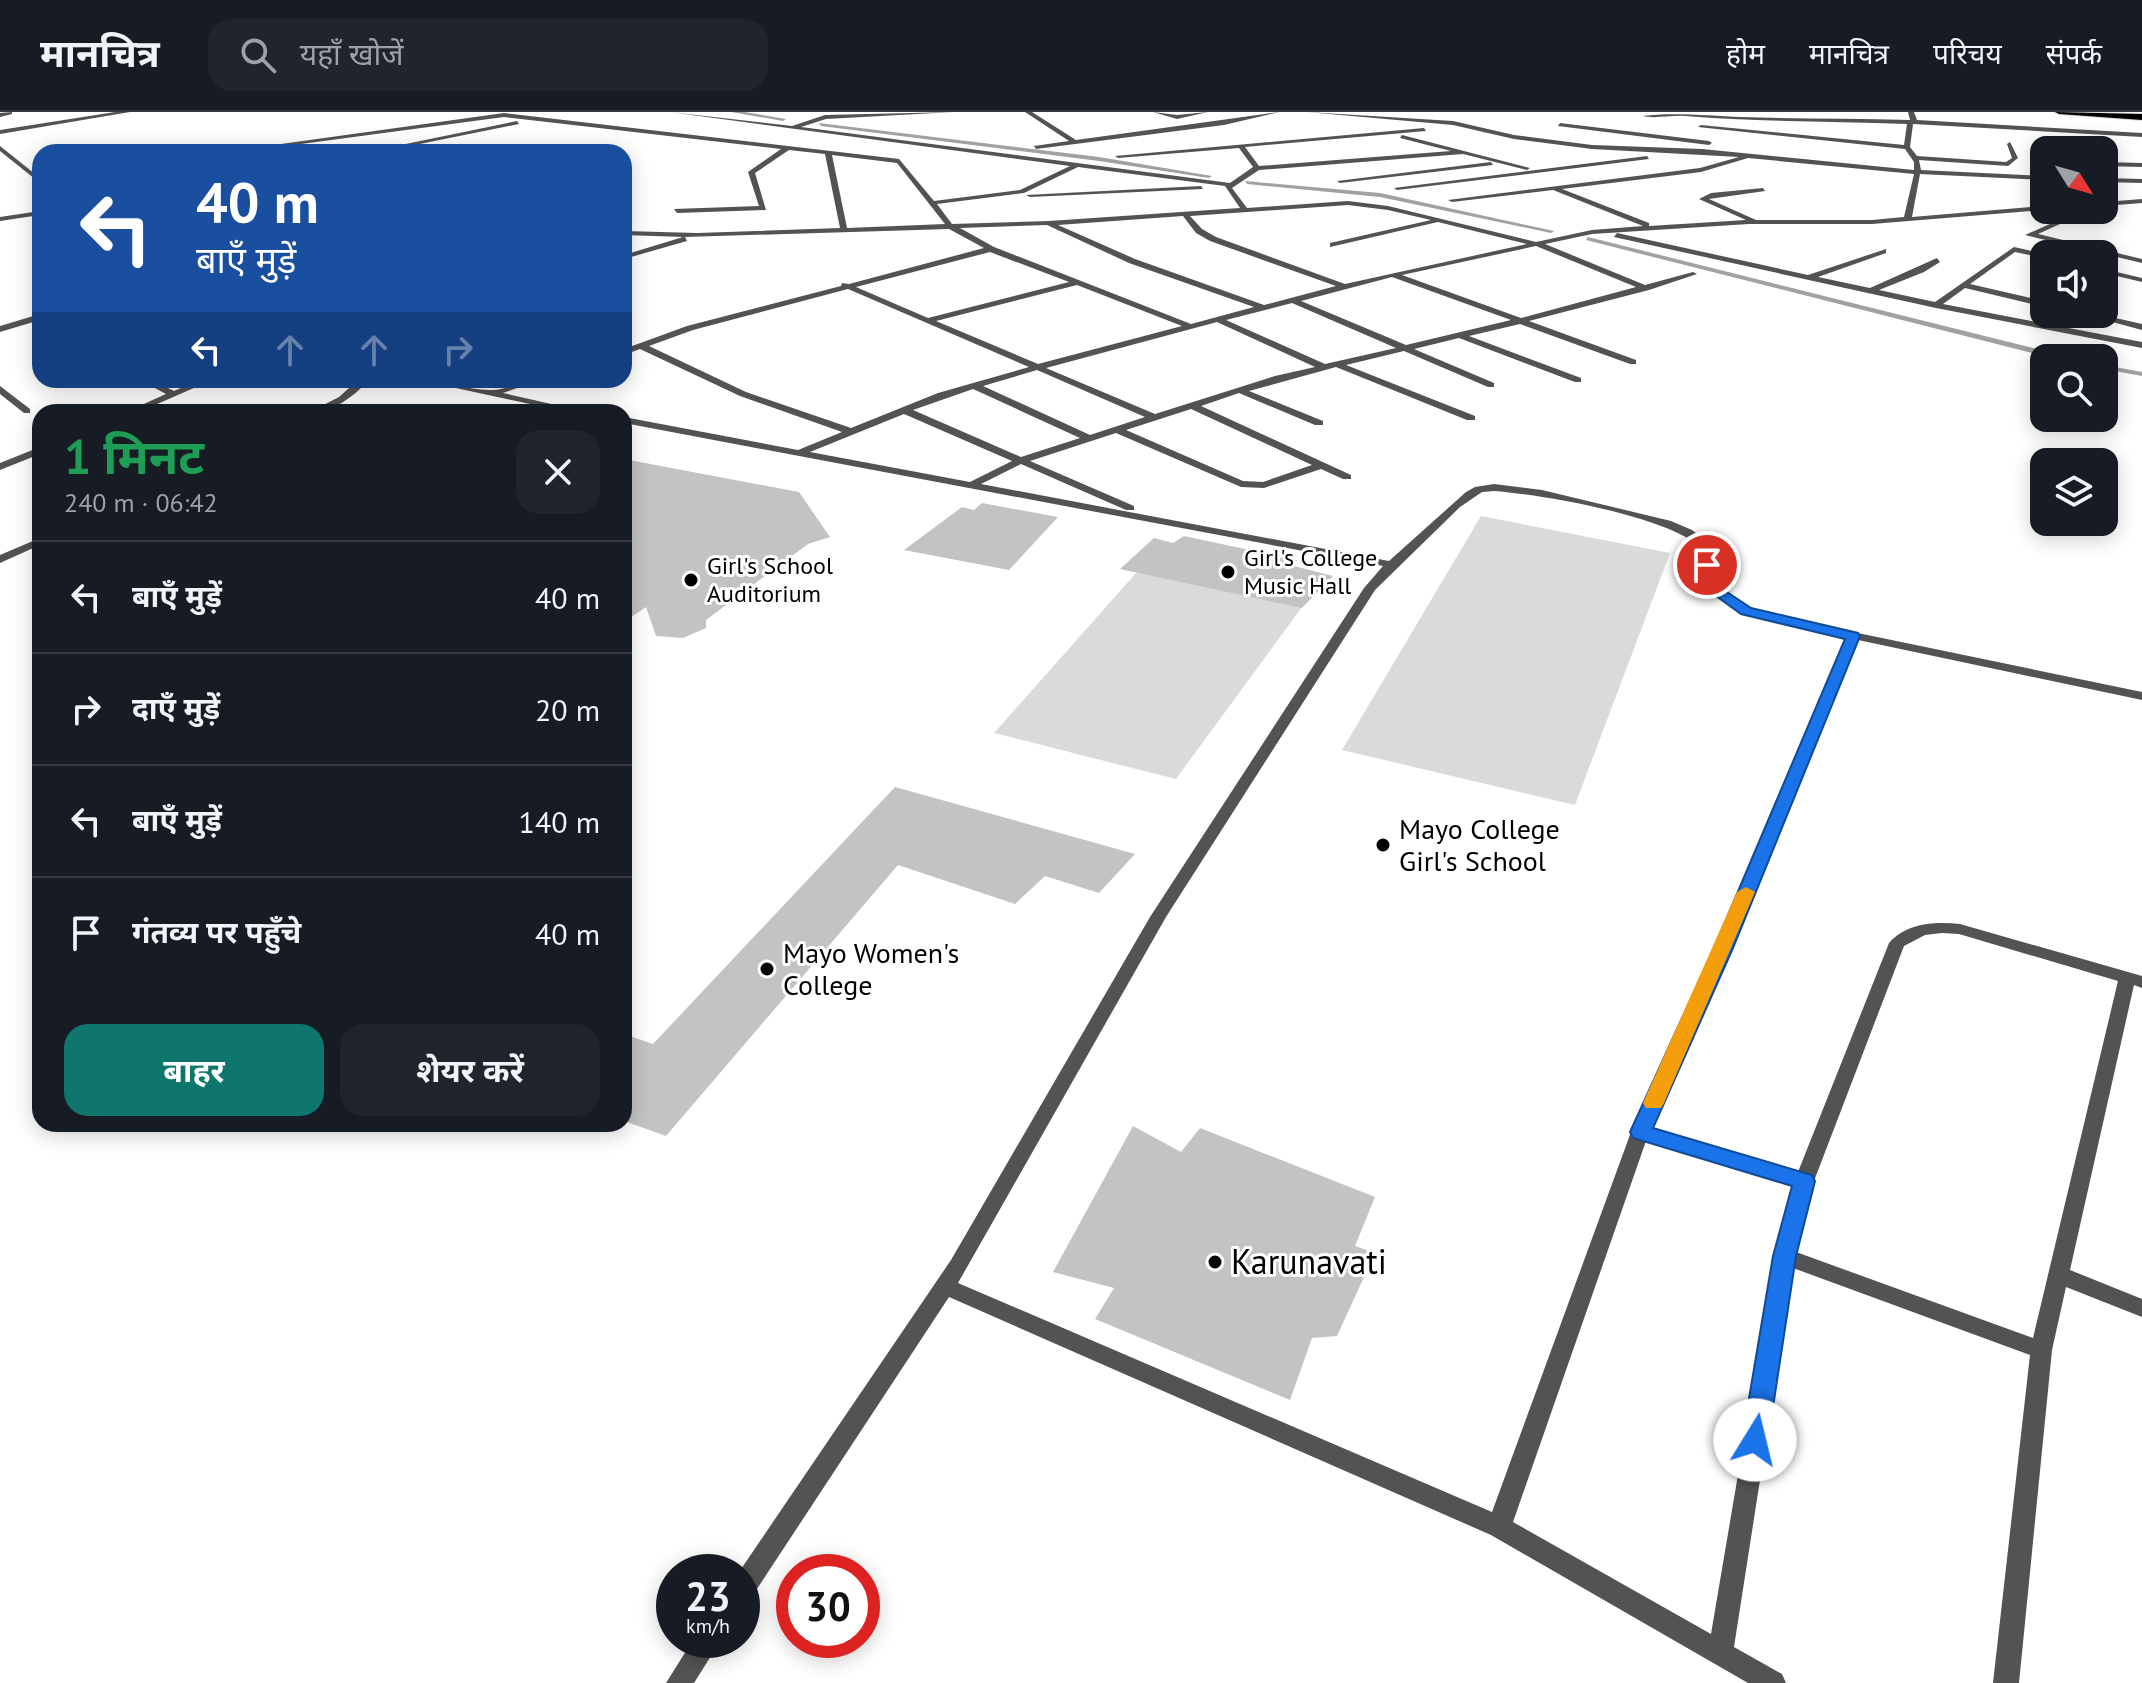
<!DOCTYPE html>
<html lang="hi">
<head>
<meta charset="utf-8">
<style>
  :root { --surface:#171b24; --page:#20242c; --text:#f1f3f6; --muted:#9ea1a6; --line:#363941; --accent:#0f766e }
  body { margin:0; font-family:"PT Sans","Noto Sans Devanagari",sans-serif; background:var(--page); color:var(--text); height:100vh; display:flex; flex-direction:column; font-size:30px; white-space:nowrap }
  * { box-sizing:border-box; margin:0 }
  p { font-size:26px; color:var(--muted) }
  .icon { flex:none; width:44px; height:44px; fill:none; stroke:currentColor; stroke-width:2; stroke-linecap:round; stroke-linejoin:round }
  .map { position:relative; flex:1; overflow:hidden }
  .sheet { position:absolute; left:32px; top:292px; width:600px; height:728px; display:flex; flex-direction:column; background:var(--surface); border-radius:24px; box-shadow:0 4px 20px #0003 }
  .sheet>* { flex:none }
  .hud { position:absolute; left:32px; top:32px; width:600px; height:244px; border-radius:24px; box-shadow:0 4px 20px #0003; background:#1a4fa0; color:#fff; overflow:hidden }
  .needle { width:52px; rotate:127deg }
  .buttons { position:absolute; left:2030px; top:24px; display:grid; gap:16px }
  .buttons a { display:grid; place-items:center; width:88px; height:88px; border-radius:16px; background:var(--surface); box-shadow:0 4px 20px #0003; font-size:40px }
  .speed { position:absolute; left:656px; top:1442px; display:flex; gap:16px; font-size:40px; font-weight:700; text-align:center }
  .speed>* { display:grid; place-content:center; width:104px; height:104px; border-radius:50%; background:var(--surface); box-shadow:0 4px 20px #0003; line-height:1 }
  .speed small { font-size:20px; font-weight:400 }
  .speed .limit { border:12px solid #d22; background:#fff; color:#111 }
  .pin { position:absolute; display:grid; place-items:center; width:68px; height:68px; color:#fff; margin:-34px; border:4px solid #fff; border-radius:50%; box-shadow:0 2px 8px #0007 }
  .me { position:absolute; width:88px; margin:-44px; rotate:9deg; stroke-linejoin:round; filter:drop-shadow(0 0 6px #0008) }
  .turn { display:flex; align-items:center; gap:28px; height:168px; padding:0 32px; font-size:36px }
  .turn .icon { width:104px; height:104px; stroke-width:2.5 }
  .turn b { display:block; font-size:56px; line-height:68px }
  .lanes { display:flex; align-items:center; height:76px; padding:0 32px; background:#0003; justify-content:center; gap:40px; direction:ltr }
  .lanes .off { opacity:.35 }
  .round { display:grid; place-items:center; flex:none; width:84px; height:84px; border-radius:24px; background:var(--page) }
  .summary { display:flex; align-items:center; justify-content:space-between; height:136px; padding:0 32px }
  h1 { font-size:48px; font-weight:700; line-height:60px; color:#1e9e55 }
  .primary-button { display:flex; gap:16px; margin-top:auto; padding:16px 32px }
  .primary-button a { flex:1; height:92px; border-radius:24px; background:var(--accent); color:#fff; font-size:32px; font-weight:700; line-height:92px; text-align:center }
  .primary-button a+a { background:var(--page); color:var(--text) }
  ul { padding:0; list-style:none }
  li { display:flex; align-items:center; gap:24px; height:112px; padding:0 32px; border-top:2px solid var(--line) }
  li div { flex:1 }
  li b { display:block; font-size:30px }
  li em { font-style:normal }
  header { display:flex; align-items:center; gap:48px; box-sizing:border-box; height:112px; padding:0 40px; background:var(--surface); border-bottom:2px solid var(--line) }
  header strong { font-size:38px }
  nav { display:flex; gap:44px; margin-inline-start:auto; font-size:28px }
  .search { width:560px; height:72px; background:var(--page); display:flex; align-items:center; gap:20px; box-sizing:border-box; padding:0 28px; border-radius:24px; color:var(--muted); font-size:30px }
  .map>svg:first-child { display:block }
  .green { fill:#dadada }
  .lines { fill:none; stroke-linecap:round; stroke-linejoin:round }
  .stream { fill:#a1a1a1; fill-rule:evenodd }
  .building { fill:#c3c3c3 }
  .trunk-casing { stroke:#dbdbdb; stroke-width:2 }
  .minor { fill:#535353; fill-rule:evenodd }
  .trunk { fill:#000; fill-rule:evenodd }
  .route { fill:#1a73e8; stroke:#114b97; stroke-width:2 }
  .slow { fill:#f59e0b }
  .poi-dot { fill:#000; stroke:#fff; stroke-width:3 }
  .labels { text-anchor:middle; stroke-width:6; stroke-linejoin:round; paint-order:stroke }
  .far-poi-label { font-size:24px; fill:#000; stroke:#fff; text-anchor:start }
  .poi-label { font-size:28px; fill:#000; stroke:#fff; text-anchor:start }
  .near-poi-label { font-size:34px; fill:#000; stroke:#fff; text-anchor:start }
</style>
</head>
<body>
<header>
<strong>मानचित्र</strong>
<div class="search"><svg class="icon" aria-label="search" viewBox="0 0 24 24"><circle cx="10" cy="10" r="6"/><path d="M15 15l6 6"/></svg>यहाँ खोजें</div>
<nav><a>होम</a><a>मानचित्र</a><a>परिचय</a><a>संपर्क</a></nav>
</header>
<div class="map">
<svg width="2142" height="1571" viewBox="0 0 2142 1571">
  <rect width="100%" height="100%" fill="#fff"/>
  <g class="green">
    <polygon points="1481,404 1670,441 1575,693 1342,638"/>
    <polygon points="1137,460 1302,495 1176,667 994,621"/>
  </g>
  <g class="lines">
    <g class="stream">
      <polygon points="731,0 745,0 786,7 783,9"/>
      <polygon points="819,11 1099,45 1212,64 1209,66 1099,49 821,14"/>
      <polygon points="1245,69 1380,81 1554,119 1551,121 1380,85 1247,72"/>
      <polygon points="1588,125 2065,244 2066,246 2052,246 1586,128"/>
      <polygon points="2104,253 2142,260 2142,264 2104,257"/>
    </g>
  </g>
  <g class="building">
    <polygon points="624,347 799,380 830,425 808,432 706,508 706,516 683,526 656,524 646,495 624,510"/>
    <polygon points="982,391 1058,405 1009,458 904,438 962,395 974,398"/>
    <polygon points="1184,424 1297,448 1294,454 1333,464 1302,496 1120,457 1154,426 1173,431"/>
    <polygon points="895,675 1135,742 1099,781 1045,764 1015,792 898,753 666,1024 624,1009 624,922 653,932"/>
    <polygon points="1133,1014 1181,1040 1200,1016 1375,1085 1355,1134 1375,1141 1337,1224 1312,1226 1290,1288 1095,1207 1114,1176 1053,1160"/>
  </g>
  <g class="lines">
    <defs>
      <polygon id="trunk" points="2055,0 2142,2 2142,8 2059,2"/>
    </defs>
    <use href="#trunk" class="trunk-casing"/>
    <g class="minor">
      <polygon points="12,0 12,2 0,5 0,1"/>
      <polygon points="115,0 130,0 0,22 0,18"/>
      <path d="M670,0l122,14 33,-11 129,-3 -128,7 -25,8 429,56 23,-16 -14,-19 -121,10 -3,-2 309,-28 2,3 -181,16 14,19 192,-15 -51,-13 2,-3 128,33 -3,2 -64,-16 -204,16 -27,18 15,20 101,-7 40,5 148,36 56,-12 51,-4 -90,-36 -101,12 -4,-2 252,-32 39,-11 -147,-8 -78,-10 -61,-14 -146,-13 146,9 61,14 78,10 110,4 212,21v-8l-9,-13 -207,-22 3,-2 203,20 3,-21c-74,-3 -148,-2 -222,-8 -13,-1 -31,3 -42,0 29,-4 68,0 99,1 56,2 112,1 168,3l-2,-8h6l3,8 225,13v4l-229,-13 -3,23 7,9 89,6 6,-4 -5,-14 3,-2 8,16 -10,8 -89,-6 2,10 123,6v4l-124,-6 -8,43 132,-11v4l-172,14h-123l-157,10 -47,10 100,41 48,-13 4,2 -48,16 -120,31 107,39v4h-6l-110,-40 -51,12 112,42v4h-6l-116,-44 -45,11 80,34v4h-6l-84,-36 -58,14 129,51v4h-8l-131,-53 -87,24 74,30v4h-8l-76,-32 -38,13 150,69v4h-8l-22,-10 -57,19 -23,-1 -125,-54 -86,28 104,45v4h-8l-105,-46 -40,20 408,77 77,-69 9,-5 19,-3 48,6 129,31 21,9 17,13 8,43 33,22 21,7 371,77v8l-284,-60 -127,308 -80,180 147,44 91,-229c17,-20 46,-22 71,-19l182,52v12l-8,-3 -64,285 72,29v18l-76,-30 -14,63 -33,333h-26l37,-328 -237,-87 -59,379 48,27 4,9h-38l-257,-148 -542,-238 -198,301 -9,3v-29h-3l212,-312 199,-343 214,-329 19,-22 -759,-143v-6l174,33 44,-18 -102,-36 -100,-47 -16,6v-6l63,-23 154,-40 1,-3 7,1 135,-36 -35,-19 -264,8 2,4 -63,18v-4l59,-18 -59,-2v-4l73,2 143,-5 -15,-74 -36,-4 -34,23 11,37 -89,3 -3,-4 85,-3 -11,-34 33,-23 -277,-32 -263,35h-18l281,-39 395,46 35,42 86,-11 50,-24zM832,43l65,8 48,61 -98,4zM1748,46l166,16 -10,43 -32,3h-116l-47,-21 56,-8 -2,-3 -52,5 -12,6 47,21 -97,6v-3l-87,-34 139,-17zM1078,55l147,19 15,22 -191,13 -97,3 -15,-20 87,-11zM1348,93l40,5 43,10 -101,23v4l108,-25 89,22 -182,40 -129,-47 -14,-8 -12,-13zM1183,104l13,17 14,8 126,45 -72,19 -129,-46 -77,-34zM1047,113l82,38 125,44 -63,17 -197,-77 -34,-19zM1536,134l100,41 -115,31 -119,-43zM990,140l79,30 -141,36 -72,-31zM1392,165l119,43 -105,25 -105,-44zM1077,173l105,41 -144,38 -102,-43zM848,177l181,78 -91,26 -87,35 -105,-36 -97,-46 44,-16zM1292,191l104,45 -71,16 -99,-44zM1217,210l98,45 -40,9 -120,38 -109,-46zM1037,258l108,47 -55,18 -107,-49zM973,277l107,49 -59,19 -108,-47zM1191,297l121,56 -49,17 -20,-1 -117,-51zM904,302l108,47 -42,21 -160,-30zM1494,379c52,4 163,24 203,53l8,44 37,26 104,24 -131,310 -84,184 -139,380 -534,-229 208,-366 209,-327 85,-83 22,-15zM1942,821l17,1 159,47 -85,357 -237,-86 18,-71 90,-235 21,-11zM1646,1029l147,44 -18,71 -64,378 -198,-112z"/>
      <polygon points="1025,0 1032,0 1076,28 1280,0 1224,13 1036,37 1034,34 1069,29"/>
      <polygon points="1153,0 1177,3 1208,0 1177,7"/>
      <polygon points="517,9 519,12 380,40 367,40"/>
      <polygon points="1560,11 1709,29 1712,31 1709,33 1558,14"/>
      <polygon points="0,34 40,66 40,71 0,39"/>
      <polygon points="1647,44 1649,47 1397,78 1394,76"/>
      <polygon points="1491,50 1493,53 1340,71 1337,69"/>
      <polygon points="2104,50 2142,51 2142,55 2104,54"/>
      <polygon points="2104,66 2142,67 2142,71 2104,70"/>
      <polygon points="1201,74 1203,77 1030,85 1026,83"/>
      <polygon points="2142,87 2142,91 2104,94 2104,90"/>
      <polygon points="2081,98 2091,98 2038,122 2142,147 2142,151 2025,123"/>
      <polygon points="40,99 40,103 0,109 0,105"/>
      <polygon points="1617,121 1808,163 1886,137 1886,141 1818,165 1870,176 1937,146 1940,150 1924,160 1879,178 1935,190 2014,135 2045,142 2044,146 2015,140 1970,172 2044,189 2044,195 1965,176 1943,192 2142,230 2142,236 1936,196 1614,125"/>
      <polygon points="2104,157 2142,166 2142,170 2104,161"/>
      <polygon points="40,202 40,208 0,220 0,214"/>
      <polygon points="2083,202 2098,202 2142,212 2142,218"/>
      <polygon points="140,268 152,268 174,279 199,268 212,268 139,300 126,300 166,282"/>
      <path d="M358,268h11c-16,17 -35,32 -59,32l29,-15z"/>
      <path d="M419,268c24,0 47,10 71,10 16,1 32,-10 50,-10l-37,13 84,19h-20z"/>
      <polygon points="0,274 30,297 30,301 24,301 0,282"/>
      <polygon points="40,335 40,342 0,358 0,351"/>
      <polygon points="40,426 40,433 0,451 0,443"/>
      <polygon points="693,1528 721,1528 694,1571 666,1571"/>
    </g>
    <use href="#trunk" class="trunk"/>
  </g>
  <polygon class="route" points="1707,449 1714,453 1718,474 1751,496 1858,521 1860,524 1733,836 1653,1016 1812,1063 1815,1069 1796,1144 1768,1328 1764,1336 1755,1340 1745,1336 1742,1328 1773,1144 1792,1074 1633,1026 1630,1020 1714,836 1845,527 1741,502 1705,476 1700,453"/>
  <polygon class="slow" points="1746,775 1755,780 1664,991 1661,996 1646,996 1643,991 1737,780"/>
  <g class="poi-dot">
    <circle cx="1228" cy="460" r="8"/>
    <circle cx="691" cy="468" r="8"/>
    <circle cx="1383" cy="733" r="8"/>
    <circle cx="767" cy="857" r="8"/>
    <circle cx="1215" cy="1150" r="8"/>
  </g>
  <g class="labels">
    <g class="far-poi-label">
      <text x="1244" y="454">Girl's College<tspan x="1244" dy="28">Music Hall</tspan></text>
      <text x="707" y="462">Girl's School<tspan x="707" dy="28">Auditorium</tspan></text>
    </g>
    <g class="poi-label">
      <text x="1399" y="727">Mayo College<tspan x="1399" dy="32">Girl's School</tspan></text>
      <text x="783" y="851">Mayo Women's<tspan x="783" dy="32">College</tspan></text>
    </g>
    <g class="near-poi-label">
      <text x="1231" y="1162">Karunavati</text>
    </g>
  </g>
</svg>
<div class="buttons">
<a><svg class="needle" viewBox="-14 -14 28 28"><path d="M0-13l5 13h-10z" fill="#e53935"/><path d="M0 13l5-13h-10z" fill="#9ea1a6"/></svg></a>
<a><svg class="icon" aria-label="sound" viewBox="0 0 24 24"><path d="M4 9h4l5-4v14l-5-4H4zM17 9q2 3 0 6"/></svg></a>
<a><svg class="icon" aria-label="search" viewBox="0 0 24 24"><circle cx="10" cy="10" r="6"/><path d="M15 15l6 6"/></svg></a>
<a><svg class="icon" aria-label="layers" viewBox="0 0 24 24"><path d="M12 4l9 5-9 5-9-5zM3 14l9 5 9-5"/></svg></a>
</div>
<div class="speed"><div>23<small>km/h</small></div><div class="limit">30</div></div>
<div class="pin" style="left:1707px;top:453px;background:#d93025"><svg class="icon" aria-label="arrive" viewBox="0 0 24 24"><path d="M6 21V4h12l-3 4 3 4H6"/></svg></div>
<svg class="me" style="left:1755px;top:1328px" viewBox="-20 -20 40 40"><circle r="19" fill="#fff"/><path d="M0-13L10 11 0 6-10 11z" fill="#1a73e8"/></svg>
<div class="hud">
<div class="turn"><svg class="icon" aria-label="left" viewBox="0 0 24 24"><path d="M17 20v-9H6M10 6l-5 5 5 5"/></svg><div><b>40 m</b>बाएँ मुड़ें</div></div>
<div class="lanes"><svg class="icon" aria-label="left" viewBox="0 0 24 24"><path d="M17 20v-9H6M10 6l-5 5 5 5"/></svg><svg class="icon off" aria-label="ahead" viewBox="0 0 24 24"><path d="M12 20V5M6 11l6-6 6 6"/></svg><svg class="icon off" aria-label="ahead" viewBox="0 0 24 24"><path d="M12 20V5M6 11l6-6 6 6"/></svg><svg class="icon off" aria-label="right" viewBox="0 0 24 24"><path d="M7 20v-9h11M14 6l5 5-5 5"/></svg></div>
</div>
<section class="sheet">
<div class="summary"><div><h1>1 मिनट</h1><p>240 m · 06:42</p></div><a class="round"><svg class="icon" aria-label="close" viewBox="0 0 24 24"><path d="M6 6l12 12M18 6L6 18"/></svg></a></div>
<ul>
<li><svg class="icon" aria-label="left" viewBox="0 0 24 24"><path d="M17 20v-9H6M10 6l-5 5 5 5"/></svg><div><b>बाएँ मुड़ें</b></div><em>40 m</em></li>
<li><svg class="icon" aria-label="right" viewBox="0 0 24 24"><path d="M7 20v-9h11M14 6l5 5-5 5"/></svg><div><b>दाएँ मुड़ें</b></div><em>20 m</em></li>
<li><svg class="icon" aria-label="left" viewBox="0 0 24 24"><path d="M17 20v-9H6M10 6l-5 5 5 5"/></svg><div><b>बाएँ मुड़ें</b></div><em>140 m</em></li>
<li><svg class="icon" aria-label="arrive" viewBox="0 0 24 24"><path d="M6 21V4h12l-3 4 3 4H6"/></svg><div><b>गंतव्य पर पहुँचे</b></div><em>40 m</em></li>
</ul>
<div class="primary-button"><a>बाहर</a><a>शेयर करें</a></div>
</section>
</div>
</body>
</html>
